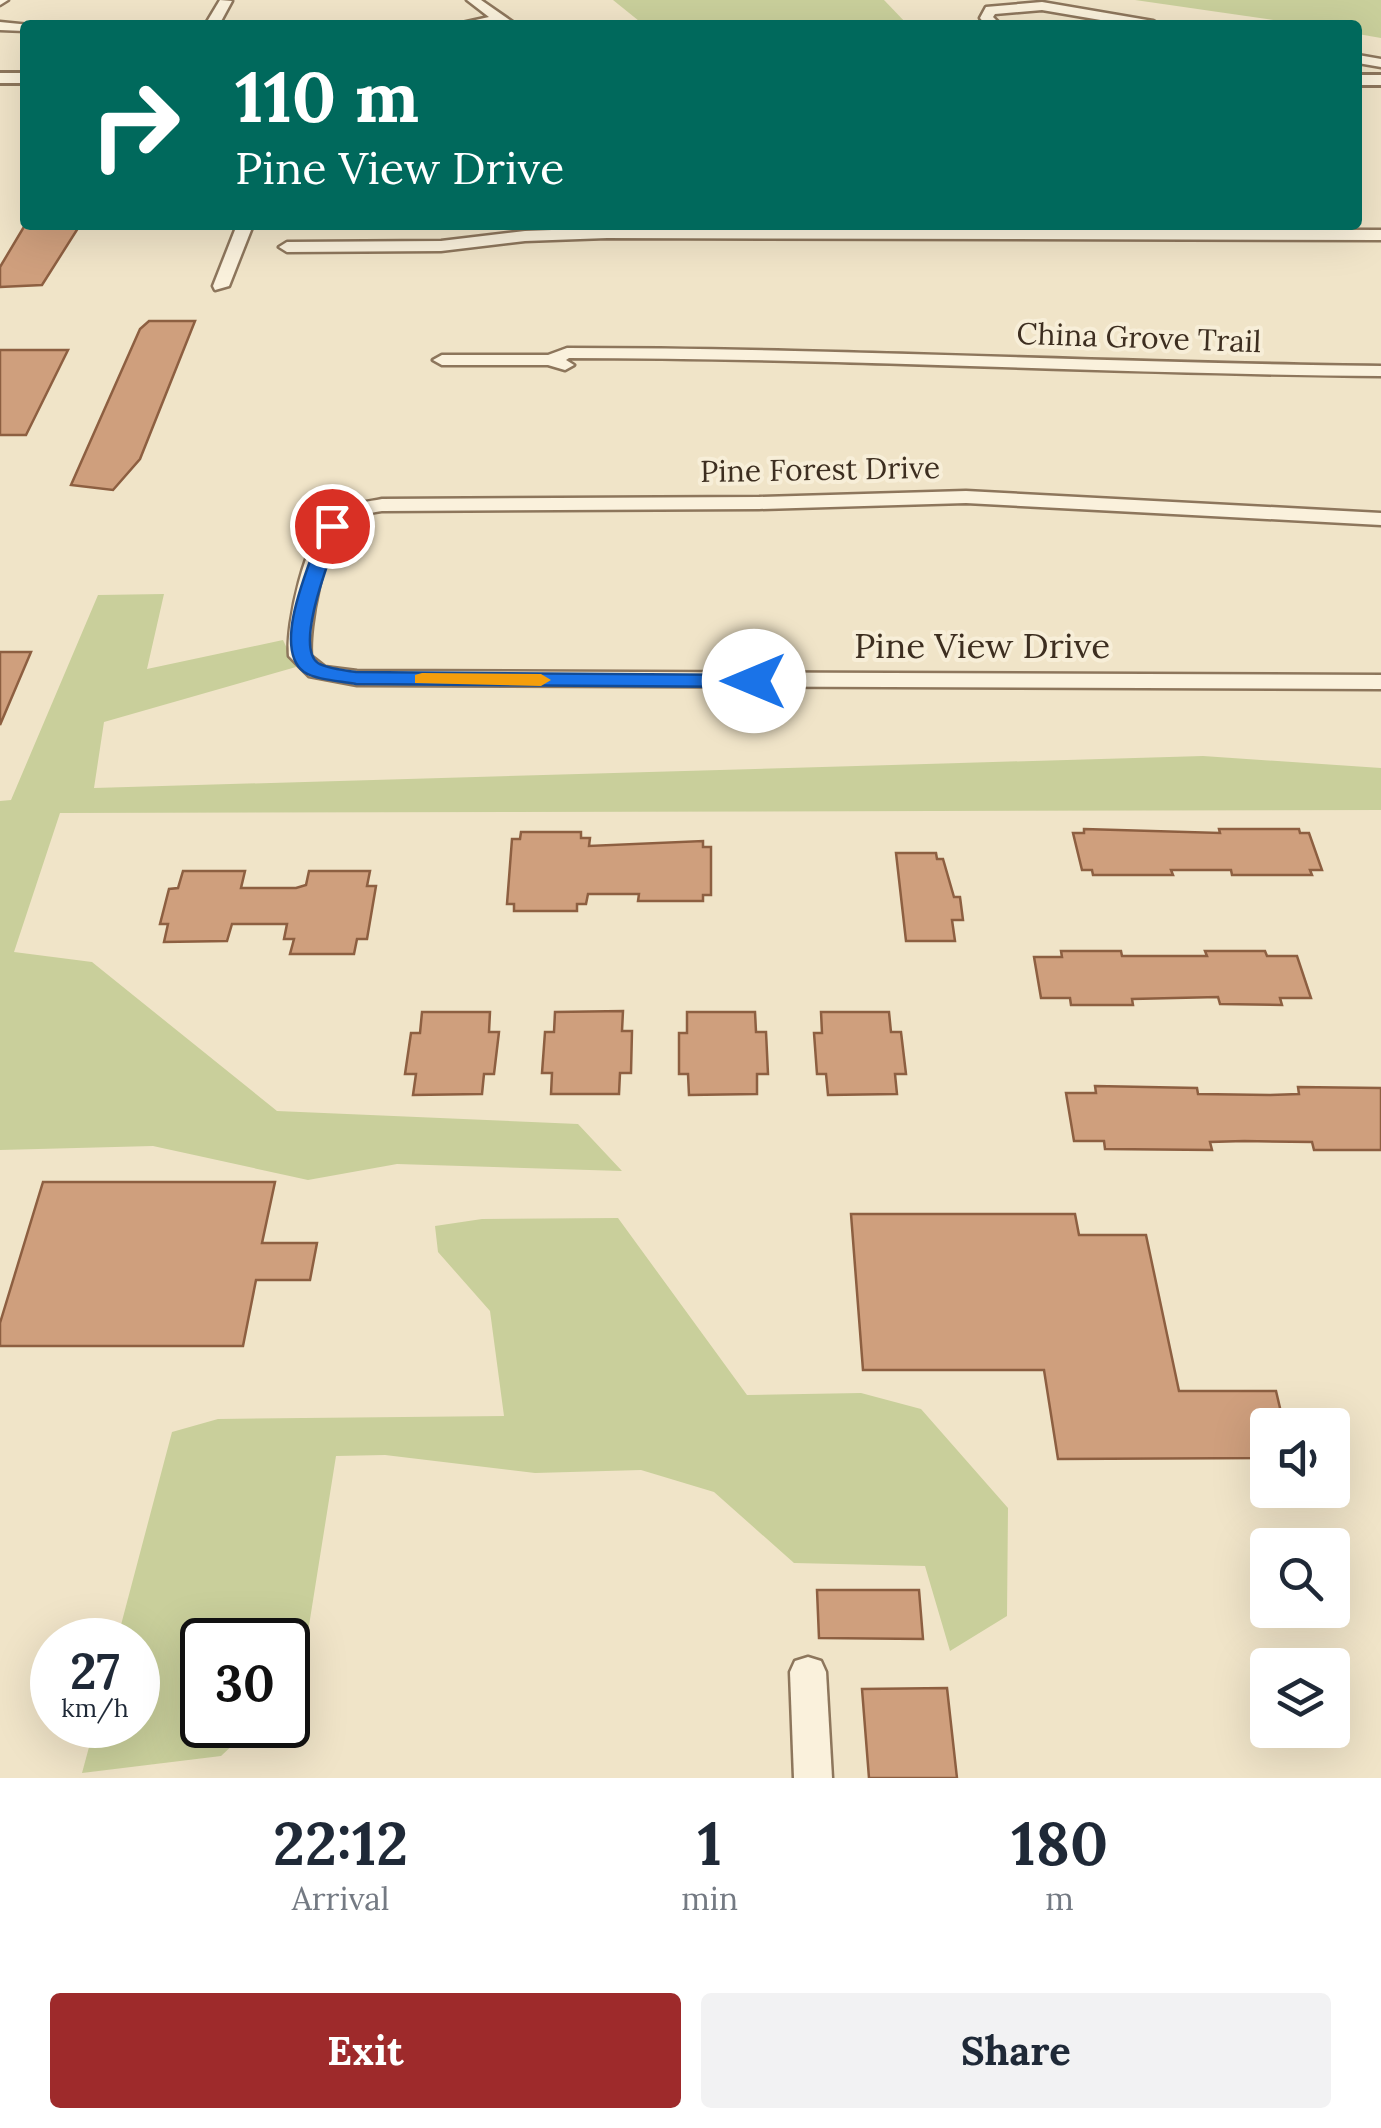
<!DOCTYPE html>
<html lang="en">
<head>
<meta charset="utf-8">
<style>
  :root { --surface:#fff; --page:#f2f2f3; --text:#1f2937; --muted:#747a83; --accent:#9e2a2b }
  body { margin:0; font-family:Lora,serif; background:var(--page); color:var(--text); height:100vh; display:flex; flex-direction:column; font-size:38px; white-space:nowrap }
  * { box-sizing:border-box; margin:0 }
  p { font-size:32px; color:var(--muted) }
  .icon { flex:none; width:55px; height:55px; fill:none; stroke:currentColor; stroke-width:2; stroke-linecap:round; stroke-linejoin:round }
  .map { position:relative; height:1778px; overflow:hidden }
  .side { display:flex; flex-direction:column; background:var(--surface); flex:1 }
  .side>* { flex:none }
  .hud { position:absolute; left:20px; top:20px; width:1342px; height:210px; border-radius:10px; box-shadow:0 10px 40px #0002; background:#00695c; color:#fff; overflow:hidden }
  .controls { position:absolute; left:1250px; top:1408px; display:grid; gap:20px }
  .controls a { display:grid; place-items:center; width:100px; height:100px; border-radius:10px; background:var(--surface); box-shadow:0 10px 40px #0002; font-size:50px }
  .speed { position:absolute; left:30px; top:1618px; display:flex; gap:20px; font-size:50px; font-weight:700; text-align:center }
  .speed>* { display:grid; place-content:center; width:130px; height:130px; border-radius:50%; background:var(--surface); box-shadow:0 10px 40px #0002; line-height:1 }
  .speed small { font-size:25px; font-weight:400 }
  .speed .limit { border:5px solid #111; border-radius:15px; background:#fff; color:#111 }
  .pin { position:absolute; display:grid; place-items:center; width:85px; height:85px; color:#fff; margin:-42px; border:5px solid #fff; border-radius:50%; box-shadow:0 2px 10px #0007 }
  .me { position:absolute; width:110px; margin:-55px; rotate:270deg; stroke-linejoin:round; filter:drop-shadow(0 0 8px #0008) }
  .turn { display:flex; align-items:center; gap:35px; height:210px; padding:0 50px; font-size:45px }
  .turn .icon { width:130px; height:130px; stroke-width:2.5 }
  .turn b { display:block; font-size:70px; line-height:85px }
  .eta { display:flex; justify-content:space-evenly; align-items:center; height:170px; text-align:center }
  .eta b { font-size:60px; font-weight:700; line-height:70px }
  .primary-button { display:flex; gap:20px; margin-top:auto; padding:20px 50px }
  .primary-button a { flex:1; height:115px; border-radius:10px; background:var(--accent); color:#fff; font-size:40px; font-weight:700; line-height:115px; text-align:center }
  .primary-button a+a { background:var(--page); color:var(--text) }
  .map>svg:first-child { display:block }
  .green { fill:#c9cf9b }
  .building { fill:#cf9f7d; stroke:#8d5f41; stroke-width:2.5 }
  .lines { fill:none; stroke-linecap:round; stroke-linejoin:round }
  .minor-casing { stroke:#8d765c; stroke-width:5 }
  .tertiary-casing { stroke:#8d765c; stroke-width:6 }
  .minor { fill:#faf1dc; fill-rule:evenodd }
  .tertiary { fill:#faf1dc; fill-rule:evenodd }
  .route { fill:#1a73e8; stroke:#114b97; stroke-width:2.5 }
  .slow { fill:#f59e0b }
  .labels { text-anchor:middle; stroke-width:8; stroke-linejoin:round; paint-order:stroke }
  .far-street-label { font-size:30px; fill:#3d2e20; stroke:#f7eed8 }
  .street-label { font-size:35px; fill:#3d2e20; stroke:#f7eed8 }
</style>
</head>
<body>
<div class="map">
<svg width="1381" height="1778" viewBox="0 0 1381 1778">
  <rect width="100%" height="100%" fill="#f0e4c8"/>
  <g class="green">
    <polygon points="613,0 884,0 908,25 644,25"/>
    <polygon points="1135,0 1381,0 1381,38 1358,34 1358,25 1309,25"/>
    <polygon points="164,594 147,669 283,640 296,667 104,722 94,788 1203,756 1381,768 1381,810 60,813 14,952 92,962 277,1111 578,1124 622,1171 397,1164 308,1180 153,1146 0,1150 0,801 11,800 98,595"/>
    <polygon points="618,1218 747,1395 861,1393 921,1409 1008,1508 1007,1616 950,1651 925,1566 794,1563 714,1492 641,1470 535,1473 385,1455 336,1456 300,1682 288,1694 288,1640 202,1640 202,1725 254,1725 221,1756 82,1773 95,1725 138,1725 138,1640 117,1640 172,1432 218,1419 504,1416 490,1311 438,1252 435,1226 482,1219"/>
  </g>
  <g class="building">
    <polygon points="25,225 80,225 42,285 0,287 0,267"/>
    <polygon points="149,321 195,321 140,459 113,490 71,485 140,329"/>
    <polygon points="0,350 68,350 26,435 0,435"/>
    <polygon points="0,652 31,652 0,725"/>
    <polygon points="1084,829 1220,833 1219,829 1299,829 1300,833 1309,833 1322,870 1310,870 1312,875 1232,875 1231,870 1171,870 1173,875 1093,875 1092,870 1082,870 1073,833 1084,833"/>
    <polygon points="521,832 581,832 581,838 590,838 589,846 703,841 703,847 711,847 711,895 703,895 703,901 638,901 639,894 588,894 586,904 577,904 577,911 514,911 514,904 507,904 512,839 520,839"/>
    <polygon points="896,853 936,853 937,859 943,859 954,897 960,897 963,920 952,920 955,941 906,941"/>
    <polygon points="183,871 245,871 241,888 296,888 306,885 309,871 370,871 367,886 376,886 367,939 357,939 354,954 290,954 294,939 284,939 287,924 232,924 227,941 164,942 168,924 160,924 169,889 178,888"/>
    <polygon points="1061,951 1121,951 1122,956 1207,956 1205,951 1265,951 1267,956 1297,956 1311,998 1280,998 1282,1005 1220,1004 1218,997 1132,999 1133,1005 1071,1005 1070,998 1041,998 1034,957 1062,957"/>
    <polygon points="623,1011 622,1031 632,1031 631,1073 620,1073 619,1094 551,1094 552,1073 542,1073 545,1032 554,1032 555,1012"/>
    <polygon points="422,1012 490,1012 489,1032 499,1032 494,1074 484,1074 482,1094 413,1095 416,1074 405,1074 411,1033 420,1033"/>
    <polygon points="687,1012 755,1012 756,1032 766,1032 768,1074 757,1074 757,1094 689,1095 688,1074 679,1074 679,1033 687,1033"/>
    <polygon points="821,1012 889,1012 891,1032 901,1032 906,1074 895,1074 897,1094 828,1095 826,1074 817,1074 814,1033 822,1033"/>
    <polygon points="1095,1086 1197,1088 1198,1094 1270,1095 1299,1094 1298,1087 1381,1088 1381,1150 1314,1150 1312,1142 1244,1141 1210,1142 1212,1150 1105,1149 1104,1141 1074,1141 1066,1093 1096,1093"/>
    <polygon points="43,1182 275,1182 262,1243 317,1243 310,1280 256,1280 243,1346 0,1346 0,1323"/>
    <polygon points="851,1214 1075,1214 1079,1235 1146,1235 1179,1391 1276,1391 1284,1425 1268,1425 1268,1458 1058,1459 1044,1370 863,1370"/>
    <polygon points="817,1590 919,1590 923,1639 819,1638"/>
    <polygon points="947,1688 957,1778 869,1778 862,1689"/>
  </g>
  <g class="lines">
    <defs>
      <g id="minor">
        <polygon points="0,0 8,0 0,5"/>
        <polygon points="220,0 232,1 219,25 205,25"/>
        <polygon points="467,0 481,0 517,25 453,25 489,17"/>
        <polygon points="1042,2 1153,21 1160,25 1130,25 1042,10 995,14 993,17 1001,25 986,25 980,18 986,7"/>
        <polygon points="0,22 30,25 25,25 25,31 0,30"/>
        <polygon points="1358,55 1381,59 1381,67 1358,63"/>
        <polygon points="237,225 253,225 229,286 215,290 213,286"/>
        <polygon points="607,228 1381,230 1381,240 607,238 525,241 441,251 287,252 279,247 287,242 441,241 525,231"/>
        <path d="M567,348c272,0 542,15 814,18v10c-271,-2 -541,-18 -812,-18l-3,2 8,5 -9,5 -17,-5h-106l-9,-5 9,-5h106z"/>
        <path d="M966,491l415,22v12l-415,-22 -207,6 -377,2c-13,2 -27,4 -37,14 -21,19 -37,103 -34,131l14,11 32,4 1024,4v14l-1024,-4 -48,-9 -20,-20c-3,-32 16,-119 42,-140 13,-11 34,-14 51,-17l377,-2z"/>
        <polygon points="808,1657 821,1661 826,1672 832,1778 794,1778 790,1672 795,1661"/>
      </g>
      <g id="tertiary">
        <rect x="0" y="73" width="25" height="10"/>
        <rect x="1358" y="75" width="23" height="10"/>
      </g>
    </defs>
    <use href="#minor" class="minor-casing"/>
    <use href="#tertiary" class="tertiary-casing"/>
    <use href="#minor" class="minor"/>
    <use href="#tertiary" class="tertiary"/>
  </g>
  <path class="route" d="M332,520l9,6c-8,25 -48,120 -23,137 9,6 27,7 38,9l398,3 10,6 -10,6 -398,-3c-15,-3 -40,-4 -52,-12 -34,-25 8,-113 19,-146z"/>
  <polygon class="slow" points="422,673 541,674 551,680 541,686 415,683 415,675"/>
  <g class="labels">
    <g class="far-street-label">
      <text transform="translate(1139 338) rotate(2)" y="10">China Grove Trail</text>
      <text transform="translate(820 470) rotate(-1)" y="10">Pine Forest Drive</text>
    </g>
    <g class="street-label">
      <text x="982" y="658">Pine View Drive</text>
    </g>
  </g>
</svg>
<div class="controls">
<a><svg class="icon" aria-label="sound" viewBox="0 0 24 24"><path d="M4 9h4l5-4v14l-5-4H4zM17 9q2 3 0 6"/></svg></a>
<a><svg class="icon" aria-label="search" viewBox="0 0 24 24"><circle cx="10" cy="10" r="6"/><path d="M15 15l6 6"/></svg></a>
<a><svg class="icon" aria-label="layers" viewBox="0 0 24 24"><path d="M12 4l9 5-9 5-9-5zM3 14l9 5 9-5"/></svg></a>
</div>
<div class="speed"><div>27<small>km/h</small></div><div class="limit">30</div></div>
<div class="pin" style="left:332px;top:526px;background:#d93025"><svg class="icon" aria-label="arrive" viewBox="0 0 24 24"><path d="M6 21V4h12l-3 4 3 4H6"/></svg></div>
<svg class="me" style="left:754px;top:681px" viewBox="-20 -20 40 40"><circle r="19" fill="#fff"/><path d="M0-13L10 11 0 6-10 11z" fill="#1a73e8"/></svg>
<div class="hud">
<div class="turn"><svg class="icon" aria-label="right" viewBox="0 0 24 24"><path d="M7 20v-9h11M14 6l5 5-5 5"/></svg><div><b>110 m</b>Pine View Drive</div></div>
</div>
</div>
<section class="side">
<div class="eta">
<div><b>22:12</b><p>Arrival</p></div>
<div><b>1</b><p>min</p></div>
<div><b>180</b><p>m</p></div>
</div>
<div class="primary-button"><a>Exit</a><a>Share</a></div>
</section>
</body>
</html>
